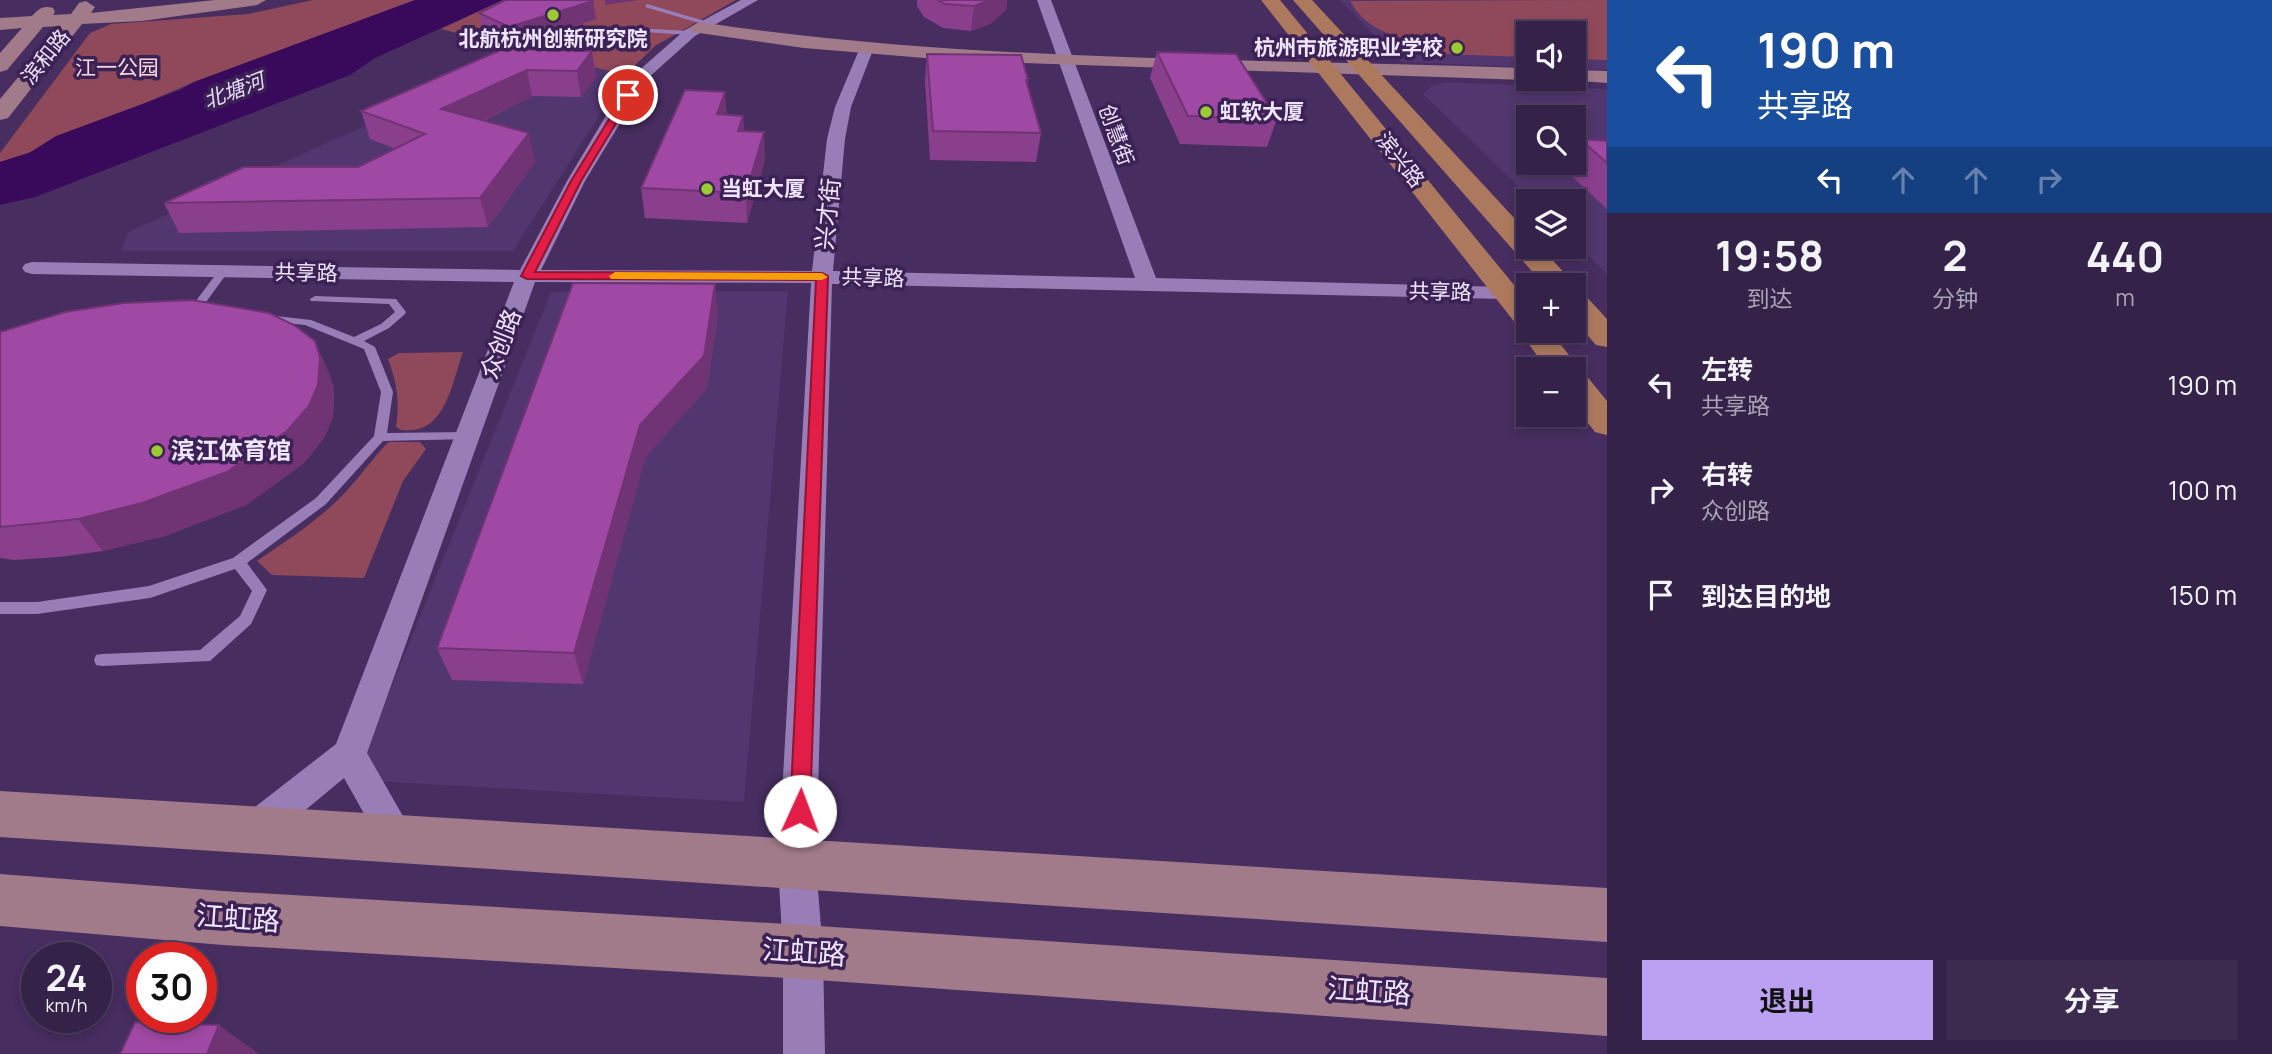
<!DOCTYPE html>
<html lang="zh">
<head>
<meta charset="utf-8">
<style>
  :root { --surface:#352248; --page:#3d2a4f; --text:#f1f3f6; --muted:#aaa4b4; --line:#4f3f60; --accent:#bca0f2 }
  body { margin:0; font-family:Manrope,"Noto Sans SC",sans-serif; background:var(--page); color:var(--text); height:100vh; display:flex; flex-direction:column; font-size:26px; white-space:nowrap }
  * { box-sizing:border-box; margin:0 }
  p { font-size:23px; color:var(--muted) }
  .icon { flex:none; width:38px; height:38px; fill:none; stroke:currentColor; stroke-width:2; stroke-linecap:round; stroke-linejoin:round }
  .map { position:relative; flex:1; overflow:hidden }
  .side { display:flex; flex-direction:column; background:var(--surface); width:665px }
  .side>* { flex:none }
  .guide { background:#1a4fa0; color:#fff; overflow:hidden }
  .tools { position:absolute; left:1516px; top:21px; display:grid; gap:14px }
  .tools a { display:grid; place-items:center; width:70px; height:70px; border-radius:0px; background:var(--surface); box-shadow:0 4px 10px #0003,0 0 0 2px var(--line); font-size:35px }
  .speed { position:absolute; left:21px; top:942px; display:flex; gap:14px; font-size:35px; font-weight:700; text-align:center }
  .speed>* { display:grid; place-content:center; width:91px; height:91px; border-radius:50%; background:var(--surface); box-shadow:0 4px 10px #0003,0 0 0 2px var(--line); line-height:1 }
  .speed small { font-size:18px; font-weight:400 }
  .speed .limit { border:10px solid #d22; background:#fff; color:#111 }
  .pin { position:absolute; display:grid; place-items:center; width:60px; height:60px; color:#fff; margin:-30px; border:4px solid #fff; border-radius:50%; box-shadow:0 2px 7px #0007 }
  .me { position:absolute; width:77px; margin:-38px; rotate:2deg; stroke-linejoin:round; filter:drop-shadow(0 0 5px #0008) }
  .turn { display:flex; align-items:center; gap:24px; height:147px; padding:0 35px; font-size:32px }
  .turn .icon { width:91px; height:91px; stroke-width:2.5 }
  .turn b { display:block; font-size:49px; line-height:60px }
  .lanes { display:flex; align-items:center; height:66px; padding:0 35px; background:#0003; justify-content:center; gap:35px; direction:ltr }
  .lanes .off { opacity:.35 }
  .eta { display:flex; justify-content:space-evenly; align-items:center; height:119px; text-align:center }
  .eta b { font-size:42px; font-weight:700; line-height:49px }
  .button { display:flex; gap:14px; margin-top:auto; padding:14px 35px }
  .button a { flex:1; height:80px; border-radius:0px; background:var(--accent); color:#111; font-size:28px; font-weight:700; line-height:80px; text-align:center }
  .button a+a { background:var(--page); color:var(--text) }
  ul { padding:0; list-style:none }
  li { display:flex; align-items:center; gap:21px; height:105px; padding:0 35px }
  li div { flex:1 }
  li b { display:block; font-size:26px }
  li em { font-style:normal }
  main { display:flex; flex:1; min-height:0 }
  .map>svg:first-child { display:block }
  .built { fill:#52366f; fill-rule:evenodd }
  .green { fill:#90495a }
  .water { fill:#390a5b }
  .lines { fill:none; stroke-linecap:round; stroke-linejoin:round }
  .lane { fill:#987db7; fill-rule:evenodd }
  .street { fill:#987db7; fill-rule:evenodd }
  .secondary { fill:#a27b8b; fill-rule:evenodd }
  .primary { fill:#ac795f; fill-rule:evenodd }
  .wall { fill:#8a3f8d }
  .shaded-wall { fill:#703373 }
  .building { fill:#a049a4; stroke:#703373; stroke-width:2 }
  .route { fill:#e11d48; stroke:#92132f; stroke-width:2 }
  .slow { fill:#f59e0b }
  .poi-dot { fill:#9cca32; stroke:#3c2254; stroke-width:2.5 }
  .labels { text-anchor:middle; stroke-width:7; stroke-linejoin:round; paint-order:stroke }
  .far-poi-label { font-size:21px; font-weight:bold; fill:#f0e5fe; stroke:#3c2254; text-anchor:start }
  .far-street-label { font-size:21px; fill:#f0e5fe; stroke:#3c2254 }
  .far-park-label { font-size:21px; fill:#fad8de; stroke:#3c2254 }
  .far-water-label { font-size:21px; font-style:italic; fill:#e6daf5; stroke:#3c2254 }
  .street-label { font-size:24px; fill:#f0e5fe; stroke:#3c2254 }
  .poi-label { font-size:24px; font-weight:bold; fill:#f0e5fe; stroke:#3c2254; text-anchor:start }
  .near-street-label { font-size:28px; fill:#f0e5fe; stroke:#3c2254 }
</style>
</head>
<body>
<main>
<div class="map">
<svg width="1607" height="1054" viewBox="0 0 1607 1054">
  <rect width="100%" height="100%" fill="#472d60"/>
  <g class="built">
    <polygon points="514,0 542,54 625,75 513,251 121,251 128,232 530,52 441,29"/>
    <polygon points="1340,0 1607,0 1607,70 1573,69 1573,33 1528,33 1528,67 1401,62"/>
    <path d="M1445,82l162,7v185l-34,-33v-40h-40l-110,-107 7,-7zM1528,117h45v46h-45z"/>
    <polygon points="788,291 744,802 354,780 551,292"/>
  </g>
  <g class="green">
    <polygon points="313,0 415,0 194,82 28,153 0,162 0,153 90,33 111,24 248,14"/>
    <polygon points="503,0 736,0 655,46 625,75 441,29"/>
    <path d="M1607,0v60l-34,-1v-26h-45v24l-111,-4 -11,-9 10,-1c-28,-9 -51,-15 -66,-42z"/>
    <path d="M463,352c-10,28 -17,77 -52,78 -7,1 -9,1 -15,-3 4,-25 1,-44 -8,-68l11,-6z"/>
    <path d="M389,442h31l6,7 -23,32 -39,97 -92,-3 -15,-14c32,-22 67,-44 93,-74 14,-15 24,-31 39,-45z"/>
  </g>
  <polygon class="water" points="415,0 503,0 375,58 350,75 35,197 0,205 0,162 29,153 56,136 180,90 194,82"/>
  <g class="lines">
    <g class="lane">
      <polygon points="647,4 708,22 709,23 706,25 645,7"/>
      <polygon points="597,26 690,31 694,33 690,35 599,29"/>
      <polygon points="223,269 228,272 195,317 187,317 187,313 219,270"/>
      <polygon points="315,296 396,299 406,312 405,314 389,328 364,341 375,347 393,392 387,433 466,432 470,433 472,436 470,439 383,441 326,504 247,563 267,590 251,624 210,661 102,666 96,665 94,660 96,655 102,654 200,650 240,616 252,591 235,569 150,598 37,614 0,614 0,602 37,602 149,586 233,558 316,498 374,436 381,392 364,349 305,325 267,321 261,318 267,315 311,320 354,337 381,324 395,312 389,304 311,301 310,299"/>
    </g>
    <polygon class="street" points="741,0 758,0 695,36 647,79 585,181 541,270 812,271 827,139 835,107 859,50 866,46 873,50 851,107 845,139 833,271 1135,278 1037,0 1051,0 1156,278 1505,287 1513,288 1516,293 1513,298 1505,299 832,284 816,865 823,952 825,1054 783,1054 783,952 778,865 811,283 535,282 367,753 416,839 411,851 398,856 385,851 344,778 267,842 254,847 241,842 236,830 241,818 336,744 514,282 32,274 25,272 22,268 25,264 32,262 520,270 567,181 607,114 636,73 685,30"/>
    <g class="secondary">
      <path d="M215,0h51l-9,5 -115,16 -60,3 -74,94 -8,2v-21l61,-73 -18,1 -36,43 -7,2v-19l22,-25 -22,2v-12l32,-2c7,-7 10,-11 21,-8l2,4 -2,3 18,-1 8,-11 7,-2 9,6 -4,6z"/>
      <path d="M699,22c274,41 553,36 829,46v11h6l-6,1 -567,-19 -157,-13 -112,-16 -3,-4z"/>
      <polygon points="1573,70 1607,71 1607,83 1566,80 1573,79"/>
      <polygon points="0,791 1607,888 1607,942 0,837"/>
      <polygon points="0,874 223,891 803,925 1607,978 1607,1036 803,979 223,945 0,926"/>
    </g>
    <g class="primary">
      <polygon points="1261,0 1280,0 1528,302 1528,331 1550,331 1580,369 1578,372 1585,374 1607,401 1607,435 1595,432 1573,404 1573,369 1547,369 1519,331 1520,329"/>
      <polygon points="1293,0 1312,0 1528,233 1528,247 1541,247 1575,285 1573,287 1544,285"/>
      <polygon points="1573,291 1584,294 1607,319 1607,347 1596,345 1573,319"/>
    </g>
  </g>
  <g class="wall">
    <polygon points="917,0 1007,0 1006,10 990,24 971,31 943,28 924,17 917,6"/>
    <polygon points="479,13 596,19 513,46 483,32"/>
    <polygon points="592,51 596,77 581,97 532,96 483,121 535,162 488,227 179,233 164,203 358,167 396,149 370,139 361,111"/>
    <polygon points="1157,52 1277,119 1267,147 1180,144 1150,78"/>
    <polygon points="927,54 1028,80 1027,87 1041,133 1036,162 930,160 925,80"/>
    <polygon points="726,115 743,116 744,131 765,160 747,223 645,218 641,188"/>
    <polygon points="1580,139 1607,141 1607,209 1563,168 1566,163 1573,163 1573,150"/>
    <polygon points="718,315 707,388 645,458 583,684 452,680 437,648"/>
    <polygon points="0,332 329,373 334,389 333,417 324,438 304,463 246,505 165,536 103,551 59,557 14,560 0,558"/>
  </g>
  <g class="shaded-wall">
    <polygon points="605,0 638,0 605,5"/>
    <polygon points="990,0 1007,0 1006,10 990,24 971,31 974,6"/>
    <polygon points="593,1 596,19 513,46 509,27"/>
    <polygon points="592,51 596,77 581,97 577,71"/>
    <polygon points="527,70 532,96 449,137 441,109"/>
    <polygon points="725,92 727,119 717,114"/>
    <polygon points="743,116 745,143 738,131"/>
    <polygon points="764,132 765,160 747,223 746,193"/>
    <polygon points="529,133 535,162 488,227 480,198"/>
    <polygon points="715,284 718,315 707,388 645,458 583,684 574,653 640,425"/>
    <polygon points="315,341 329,373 334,389 333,417 324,438 304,463 246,505 165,536 103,551 78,519"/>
    <polygon points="219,1025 259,1054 207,1054"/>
  </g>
  <g class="building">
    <polygon points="506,0 593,0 593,1 509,27 479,13"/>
    <polygon points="938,0 990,0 974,6 945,4"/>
    <polygon points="503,49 592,51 577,71 527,70 441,109 529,133 480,198 164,203 244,167 358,167 425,134 361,111"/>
    <polygon points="1157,52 1236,54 1277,119 1188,116"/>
    <polygon points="927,54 1021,55 1028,80 1026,80 1041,133 933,131"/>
    <polygon points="685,90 725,92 717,114 743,116 738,131 764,132 746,193 641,188"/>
    <polygon points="1580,139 1607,141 1607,163"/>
    <polygon points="573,283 715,284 704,356 640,425 574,653 437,648"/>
    <polygon points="192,300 269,313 294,325 315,341 320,357 318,385 309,406 287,431 227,472 142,503 78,519 32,524 0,527 0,332 65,312 124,303"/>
    <polygon points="135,1022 219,1025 207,1054 120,1054"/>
  </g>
  <polygon class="route" points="628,92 633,95 581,181 535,272 822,273 828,276 810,811 807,818 800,821 793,818 790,811 816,280 527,279 521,276 571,181 624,95"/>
  <polygon class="slow" points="615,272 822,273 828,277 822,280 611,279 609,276"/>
  <g class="poi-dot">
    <circle cx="553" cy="15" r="7"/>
    <circle cx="1457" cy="48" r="7"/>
    <circle cx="1206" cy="112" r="7"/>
    <circle cx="707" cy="189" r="7"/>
    <circle cx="157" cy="451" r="7"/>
  </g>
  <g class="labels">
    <g class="far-poi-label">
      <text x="553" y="46" text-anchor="middle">北航杭州创新研究院</text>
      <text x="1443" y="55" text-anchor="end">杭州市旅游职业学校</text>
      <text x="1220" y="119">虹软大厦</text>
      <text x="721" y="196">当虹大厦</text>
    </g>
    <g class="far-street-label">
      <text transform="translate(46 57) rotate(-51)" y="7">滨和路</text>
      <text transform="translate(1116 135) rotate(70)" y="7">创慧街</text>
      <text transform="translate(1400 160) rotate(52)" y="7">滨兴路</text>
      <text transform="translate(306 273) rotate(1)" y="7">共享路</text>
      <text transform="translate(873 278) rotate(2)" y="7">共享路</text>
      <text transform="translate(1440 292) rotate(1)" y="7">共享路</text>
    </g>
    <g class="far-park-label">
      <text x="117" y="75">江一公园</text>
    </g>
    <g class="far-water-label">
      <text transform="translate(234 91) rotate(-21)" y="7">北塘河</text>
    </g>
    <g class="street-label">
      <text transform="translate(828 214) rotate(-84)" y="8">兴才街</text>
      <text transform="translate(501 344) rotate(-69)" y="8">众创路</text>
    </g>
    <g class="poi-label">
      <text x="171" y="459">滨江体育馆</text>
    </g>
    <g class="near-street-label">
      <text transform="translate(238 918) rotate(4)" y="10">江虹路</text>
      <text transform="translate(804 952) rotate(4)" y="10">江虹路</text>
      <text transform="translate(1369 991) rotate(4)" y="10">江虹路</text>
    </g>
  </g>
</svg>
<div class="tools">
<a><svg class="icon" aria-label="sound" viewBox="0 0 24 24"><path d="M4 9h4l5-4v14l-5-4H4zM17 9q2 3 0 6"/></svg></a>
<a><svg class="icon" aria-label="search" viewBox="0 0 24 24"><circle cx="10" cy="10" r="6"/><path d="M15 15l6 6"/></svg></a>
<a><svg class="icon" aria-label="layers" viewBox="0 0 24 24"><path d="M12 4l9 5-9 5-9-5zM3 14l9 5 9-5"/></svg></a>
<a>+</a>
<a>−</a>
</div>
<div class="speed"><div>24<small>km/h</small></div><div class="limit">30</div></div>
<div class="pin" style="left:628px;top:95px;background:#d93025"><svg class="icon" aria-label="arrive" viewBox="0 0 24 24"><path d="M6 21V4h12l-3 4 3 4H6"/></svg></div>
<svg class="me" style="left:800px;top:811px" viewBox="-20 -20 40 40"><circle r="19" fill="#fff"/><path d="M0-13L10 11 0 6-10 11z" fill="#e11d48"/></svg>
</div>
<section class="side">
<div class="guide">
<div class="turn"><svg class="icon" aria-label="left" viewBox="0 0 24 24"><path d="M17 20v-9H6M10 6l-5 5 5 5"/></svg><div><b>190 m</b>共享路</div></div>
<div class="lanes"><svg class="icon" aria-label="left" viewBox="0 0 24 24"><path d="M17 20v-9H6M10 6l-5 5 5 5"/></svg><svg class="icon off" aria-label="ahead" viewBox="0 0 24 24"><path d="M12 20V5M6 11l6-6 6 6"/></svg><svg class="icon off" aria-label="ahead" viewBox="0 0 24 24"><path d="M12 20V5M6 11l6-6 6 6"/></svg><svg class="icon off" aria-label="right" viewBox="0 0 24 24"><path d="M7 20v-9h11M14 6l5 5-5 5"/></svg></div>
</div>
<div class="eta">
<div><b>19:58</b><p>到达</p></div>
<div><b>2</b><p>分钟</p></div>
<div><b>440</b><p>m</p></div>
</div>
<ul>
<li><svg class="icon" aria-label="left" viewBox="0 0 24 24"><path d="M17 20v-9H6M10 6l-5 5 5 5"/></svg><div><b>左转</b><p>共享路</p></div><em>190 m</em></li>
<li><svg class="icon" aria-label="right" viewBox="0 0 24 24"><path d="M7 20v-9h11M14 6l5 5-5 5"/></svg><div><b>右转</b><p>众创路</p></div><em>100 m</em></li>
<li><svg class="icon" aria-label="arrive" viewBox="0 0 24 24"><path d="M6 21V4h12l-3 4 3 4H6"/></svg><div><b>到达目的地</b></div><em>150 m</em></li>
</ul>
<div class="button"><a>退出</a><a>分享</a></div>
</section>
</main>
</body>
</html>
